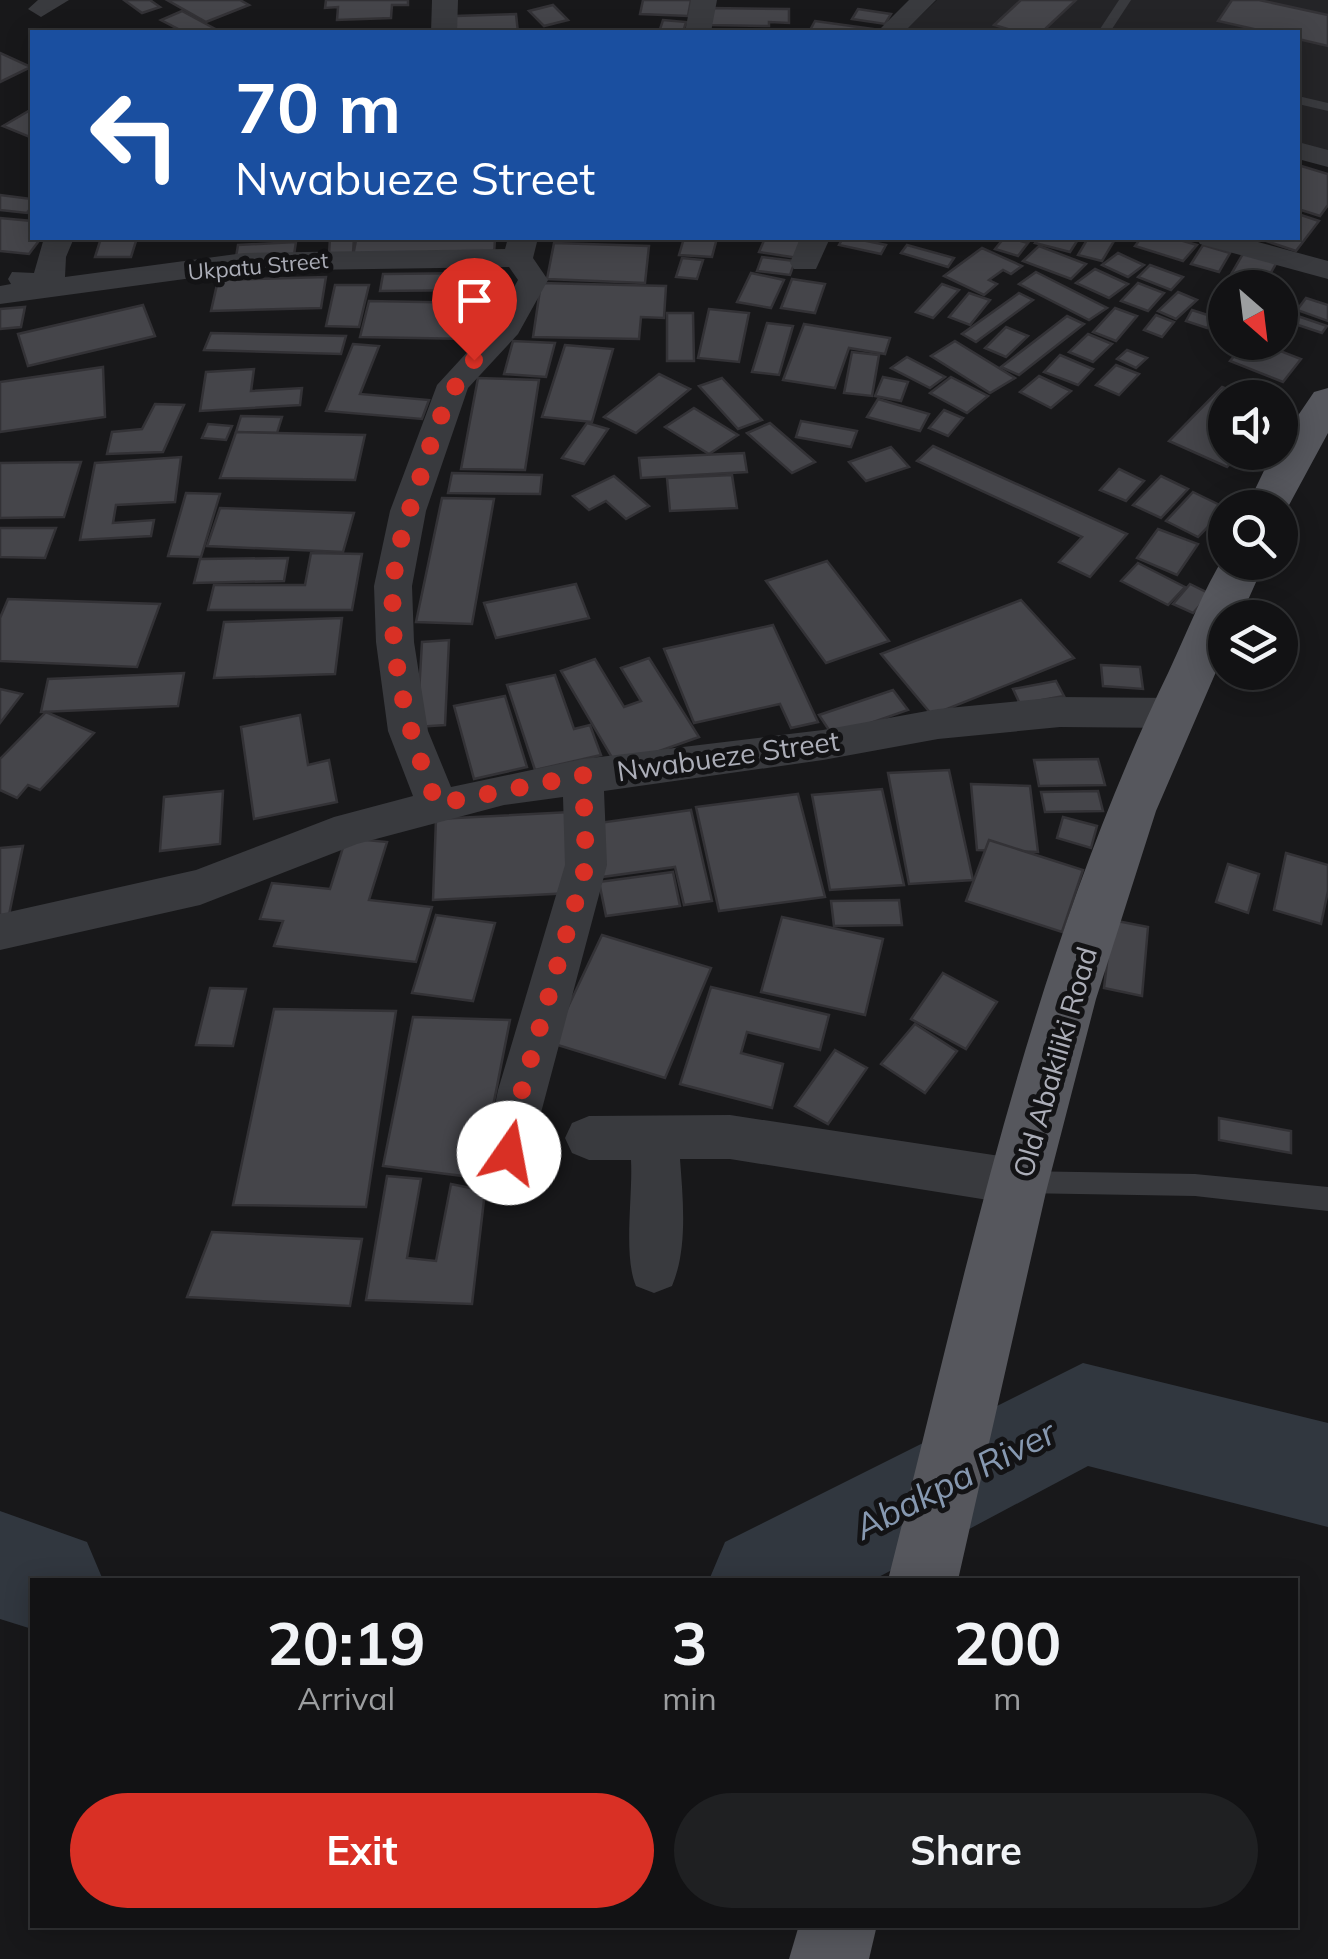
<!DOCTYPE html>
<html lang="en">
<head>
<meta charset="utf-8">
<style>
  :root { --surface:#121214; --page:#1f2022; --text:#f1f3f6; --muted:#9c9ea0; --line:#313234; --accent:#d93025 }
  body { margin:0; font-family:Mulish,sans-serif; background:var(--page); color:var(--text); height:100vh; display:flex; flex-direction:column; font-size:38px; white-space:nowrap }
  * { box-sizing:border-box; margin:0 }
  p { font-size:32px; color:var(--muted) }
  .icon { flex:none; width:55px; height:55px; fill:none; stroke:currentColor; stroke-width:2; stroke-linecap:round; stroke-linejoin:round }
  .map { position:relative; flex:1; overflow:hidden }
  .panel { position:absolute; left:30px; top:1578px; width:1268px; height:350px; display:flex; flex-direction:column; background:var(--surface); border-radius:0px; box-shadow:0 5px 25px #0003,0 0 0 2px var(--line) }
  .panel>* { flex:none }
  .banner { position:absolute; left:30px; top:30px; width:1270px; height:210px; border-radius:0px; box-shadow:0 5px 25px #0003,0 0 0 2px var(--line); background:#1a4fa0; color:#fff; overflow:hidden }
  .needle { width:65px; rotate:152deg }
  .controls { position:absolute; left:1208px; top:270px; display:grid; gap:20px }
  .controls a { display:grid; place-items:center; width:90px; height:90px; border-radius:50%; background:var(--surface); box-shadow:0 5px 25px #0003,0 0 0 2px var(--line); font-size:50px }
  .pin { position:absolute; display:grid; place-items:center; width:85px; height:85px; color:#fff; margin:-102px -42px; border-radius:50% 50% 50% 0; rotate:-45deg; box-shadow:0 0 10px #0007 }
  .pin .icon { rotate:45deg }
  .me { position:absolute; width:110px; margin:-55px; rotate:12deg; stroke-linejoin:round; filter:drop-shadow(0 0 8px #0008) }
  .turn { display:flex; align-items:center; gap:35px; height:210px; padding:0 40px; font-size:45px }
  .turn .icon { width:130px; height:130px; stroke-width:2.5 }
  .turn b { display:block; font-size:70px; line-height:85px }
  .eta { display:flex; justify-content:space-evenly; align-items:center; height:170px; text-align:center }
  .eta b { font-size:60px; font-weight:700; line-height:70px }
  .cta { display:flex; gap:20px; margin-top:auto; padding:20px 40px }
  .cta a { flex:1; height:115px; border-radius:60px; background:var(--accent); color:#fff; font-size:40px; font-weight:700; line-height:115px; text-align:center }
  .cta a+a { background:var(--page); color:var(--text) }
  .map>svg:first-child { display:block }
  .built { fill:#242427 }
  .lines { fill:none; stroke-linecap:round; stroke-linejoin:round }
  .river { fill:#31373f; fill-rule:evenodd }
  .building { fill:#45454a; stroke:#333236; stroke-width:2.5 }
  .lane { fill:#393a3e; fill-rule:evenodd }
  .street { fill:#393a3e; fill-rule:evenodd }
  .primary { fill:#56575d; fill-rule:evenodd }
  .route { stroke:#d93025; stroke-width:18; stroke-dasharray:0 32.4 }
  .labels { text-anchor:middle; stroke-width:10; stroke-linejoin:round; paint-order:stroke }
  .far-street-label { font-size:22px; fill:#acaeb8; stroke:#131315 }
  .street-label { font-size:28px; fill:#acaeb8; stroke:#131315 }
  .near-water-label { font-size:35px; font-style:italic; fill:#8698b0; stroke:#131315 }
</style>
</head>
<body>
<div class="map">
<svg width="1328" height="1959" viewBox="0 0 1328 1959">
  <rect width="100%" height="100%" fill="#18181a"/>
  <polygon class="built" points="937,0 1328,0 1328,152 1298,144 1298,32 903,32"/>
  <g class="lines">
    <g class="river">
      <polygon points="1083,1363 1328,1423 1328,1527 1088,1466 873,1580 709,1580 725,1542"/>
      <polygon points="0,1511 87,1542 103,1580 32,1580 32,1629 0,1619"/>
    </g>
  </g>
  <g class="building">
    <polygon points="124,0 150,0 160,7 142,13"/>
    <polygon points="167,0 240,0 249,5 206,22"/>
    <polygon points="326,0 408,0 408,5 392,5 391,18 337,20 338,7 325,8"/>
    <polygon points="643,0 691,0 688,16 640,14"/>
    <polygon points="1021,0 1076,0 1042,32 1018,32 994,25"/>
    <polygon points="1232,0 1259,0 1328,15 1328,46 1298,39 1298,32 1267,32 1218,21"/>
    <polygon points="553,5 568,20 544,26 529,11"/>
    <polygon points="710,8 789,9 789,23 769,22 769,26 710,25"/>
    <polygon points="858,9 891,14 885,24 852,19"/>
    <polygon points="182,11 221,32 184,32 161,20"/>
    <polygon points="516,14 518,32 456,32 455,16"/>
    <polygon points="663,20 686,22 683,32 659,32"/>
    <polygon points="815,21 873,29 871,32 809,32"/>
    <polygon points="0,53 31,67 0,82"/>
    <polygon points="32,109 32,138 3,126"/>
    <polygon points="1298,165 1328,174 1328,205 1320,216 1298,209"/>
    <polygon points="0,195 32,199 32,206 27,213 0,210"/>
    <polygon points="1298,214 1319,221 1296,251 1257,238 1298,238"/>
    <polygon points="0,218 32,221 32,238 41,238 29,254 0,251"/>
    <polygon points="101,238 137,238 131,257 95,257"/>
    <polygon points="330,238 354,238 353,253 329,254"/>
    <polygon points="684,238 717,238 712,257 679,255"/>
    <polygon points="765,238 805,238 798,258 759,252"/>
    <polygon points="843,238 852,238 886,245 881,254 839,245"/>
    <polygon points="1004,238 1010,238 1028,243 1018,256 995,249"/>
    <polygon points="1039,238 1079,238 1070,252 1035,243"/>
    <polygon points="1088,238 1114,241 1102,261 1078,255"/>
    <polygon points="1141,238 1173,238 1197,245 1183,261 1135,246"/>
    <polygon points="495,239 494,255 353,256 356,240"/>
    <polygon points="296,242 294,255 236,257 238,245"/>
    <polygon points="554,243 649,246 645,283 547,279"/>
    <polygon points="907,245 954,258 948,267 901,253"/>
    <polygon points="1203,245 1230,253 1219,272 1191,264"/>
    <polygon points="1039,246 1086,264 1071,279 1023,261"/>
    <polygon points="982,248 1022,266 1011,274 1003,270 989,280 997,284 984,295 944,276"/>
    <polygon points="1244,252 1277,262 1262,288 1226,283"/>
    <polygon points="1118,253 1144,265 1128,277 1102,265"/>
    <polygon points="762,257 795,261 790,275 757,271"/>
    <polygon points="682,258 703,260 697,279 676,277"/>
    <polygon points="1150,265 1183,277 1171,290 1138,277"/>
    <polygon points="1095,269 1128,284 1109,298 1076,283"/>
    <polygon points="1036,272 1107,308 1089,320 1019,284"/>
    <polygon points="479,273 477,290 380,291 383,274"/>
    <polygon points="751,273 784,280 771,308 737,302"/>
    <polygon points="326,277 321,308 211,311 218,280"/>
    <polygon points="792,279 825,284 815,313 781,308"/>
    <polygon points="541,283 666,286 664,318 641,317 639,339 533,337"/>
    <polygon points="1138,283 1164,293 1148,311 1121,301"/>
    <polygon points="942,284 959,290 933,318 916,312"/>
    <polygon points="335,285 369,285 359,327 326,326"/>
    <polygon points="1178,292 1197,300 1176,319 1158,311"/>
    <polygon points="483,293 505,299 503,308 494,308 493,315 479,315"/>
    <polygon points="969,293 990,300 970,325 949,317"/>
    <polygon points="1019,293 1033,300 976,342 962,334"/>
    <polygon points="1306,298 1328,305 1328,321 1297,310"/>
    <polygon points="369,301 477,303 471,339 360,337"/>
    <polygon points="143,305 155,336 28,366 18,334"/>
    <polygon points="25,307 21,327 0,329 0,309"/>
    <polygon points="1115,308 1137,316 1116,341 1093,332"/>
    <polygon points="709,309 749,313 739,362 698,358"/>
    <polygon points="1192,310 1214,317 1207,328 1186,321"/>
    <polygon points="1280,310 1327,326 1322,333 1280,319"/>
    <polygon points="667,313 693,313 694,361 667,361"/>
    <polygon points="1156,315 1174,322 1162,337 1144,330"/>
    <polygon points="1067,316 1084,324 1019,375 1001,367"/>
    <polygon points="767,323 793,326 779,375 752,372"/>
    <polygon points="804,324 890,338 885,354 849,348 835,388 783,380"/>
    <polygon points="1006,327 1028,336 1006,357 985,348"/>
    <polygon points="211,333 346,336 341,354 204,350"/>
    <polygon points="1088,334 1112,344 1093,362 1069,352"/>
    <polygon points="513,341 555,343 546,377 504,374"/>
    <polygon points="955,341 1015,378 990,393 931,356"/>
    <polygon points="1246,342 1257,342 1301,359 1283,382 1230,361"/>
    <polygon points="353,344 379,346 360,394 429,400 422,419 326,411"/>
    <polygon points="565,345 613,349 592,422 542,417"/>
    <polygon points="1127,350 1147,358 1136,368 1117,359"/>
    <polygon points="852,352 879,355 872,396 844,393"/>
    <polygon points="1060,355 1093,369 1078,385 1044,372"/>
    <polygon points="907,357 945,377 930,388 891,368"/>
    <polygon points="1116,365 1139,374 1119,395 1096,385"/>
    <polygon points="103,367 105,417 0,432 0,382"/>
    <polygon points="254,369 251,391 302,388 300,405 200,411 206,372"/>
    <polygon points="659,374 690,389 636,433 604,417"/>
    <polygon points="1039,376 1071,391 1051,408 1020,392"/>
    <polygon points="883,377 908,382 901,401 875,396"/>
    <polygon points="951,377 988,396 967,413 930,393"/>
    <polygon points="478,378 539,380 525,470 461,469"/>
    <polygon points="722,378 762,420 738,429 699,386"/>
    <polygon points="1222,387 1247,398 1225,398 1225,452 1240,452 1227,467 1169,441"/>
    <polygon points="878,399 929,414 920,431 867,417"/>
    <polygon points="155,404 184,405 163,452 107,454 112,432 142,429"/>
    <polygon points="694,408 738,435 709,454 665,427"/>
    <polygon points="944,410 963,418 948,436 929,428"/>
    <polygon points="241,416 282,417 277,433 236,432"/>
    <polygon points="801,421 857,431 851,447 796,437"/>
    <polygon points="587,423 608,429 584,464 562,458"/>
    <polygon points="770,423 815,462 792,473 747,433"/>
    <polygon points="208,424 232,426 226,440 202,438"/>
    <polygon points="236,432 277,433 365,435 355,480 220,478"/>
    <polygon points="933,446 1127,534 1090,577 1059,562 1082,537 917,461"/>
    <polygon points="891,447 909,467 866,481 849,462"/>
    <polygon points="744,453 747,472 641,478 639,458"/>
    <polygon points="181,457 175,502 116,505 113,523 154,520 151,536 80,540 95,463"/>
    <polygon points="81,462 64,517 0,518 0,463"/>
    <polygon points="1119,469 1144,481 1126,501 1100,490"/>
    <polygon points="452,473 542,475 540,494 448,493"/>
    <polygon points="732,475 737,508 670,511 667,478"/>
    <polygon points="614,476 649,506 626,519 606,501 589,510 573,496"/>
    <polygon points="1161,476 1188,489 1161,518 1133,505"/>
    <polygon points="1193,492 1226,508 1198,537 1166,521"/>
    <polygon points="186,493 220,494 201,557 168,556"/>
    <polygon points="442,498 494,499 472,624 416,622"/>
    <polygon points="220,508 354,513 343,552 207,546"/>
    <polygon points="0,528 56,528 45,558 0,557"/>
    <polygon points="1158,529 1198,544 1177,575 1137,558"/>
    <polygon points="311,553 362,554 352,610 208,610 214,585 305,585"/>
    <polygon points="288,558 284,581 194,583 200,559"/>
    <polygon points="827,561 889,641 826,663 766,581"/>
    <polygon points="1138,563 1185,587 1168,605 1121,581"/>
    <polygon points="576,584 589,618 496,638 484,603"/>
    <polygon points="1190,584 1210,594 1193,613 1173,604"/>
    <polygon points="8,599 160,604 137,667 0,661 0,618"/>
    <polygon points="1021,600 1074,658 932,715 881,654"/>
    <polygon points="342,618 335,674 214,678 224,622"/>
    <polygon points="773,625 818,722 791,728 780,704 694,723 664,649"/>
    <polygon points="449,640 445,725 417,727 422,642"/>
    <polygon points="649,658 699,737 617,766 561,671 595,659 624,707 641,701 621,668"/>
    <polygon points="1101,665 1140,667 1143,689 1103,686"/>
    <polygon points="184,673 178,706 41,712 48,679"/>
    <polygon points="555,675 574,729 590,725 601,755 535,770 507,685"/>
    <polygon points="1056,681 1064,696 1020,704 1013,689"/>
    <polygon points="0,689 22,694 0,723"/>
    <polygon points="893,690 908,710 833,736 819,715"/>
    <polygon points="505,696 527,767 474,779 454,706"/>
    <polygon points="46,712 94,733 40,790 28,785 17,798 0,790 0,759"/>
    <polygon points="300,715 308,765 329,760 337,802 254,819 241,727"/>
    <polygon points="1098,759 1105,785 1039,786 1034,760"/>
    <polygon points="949,770 973,880 909,884 888,773"/>
    <polygon points="971,784 1030,786 1038,852 977,850"/>
    <polygon points="882,789 904,885 830,890 812,795"/>
    <polygon points="223,791 220,844 160,851 164,797"/>
    <polygon points="1098,791 1103,811 1045,812 1041,792"/>
    <polygon points="798,794 825,897 719,911 696,807"/>
    <polygon points="691,810 712,901 684,905 675,867 602,877 592,824"/>
    <polygon points="570,812 572,893 433,900 436,819"/>
    <polygon points="1063,817 1097,826 1091,848 1057,838"/>
    <polygon points="346,838 387,842 369,900 432,907 416,962 274,946 283,921 260,919 272,883 330,889"/>
    <polygon points="989,840 1083,870 1062,932 966,901"/>
    <polygon points="23,846 9,915 0,915 0,848"/>
    <polygon points="1286,853 1328,865 1328,891 1321,924 1274,910"/>
    <polygon points="1228,864 1259,874 1248,913 1216,902"/>
    <polygon points="673,872 680,906 606,916 599,882"/>
    <polygon points="899,900 902,925 834,926 831,901"/>
    <polygon points="436,915 495,923 473,1001 412,993"/>
    <polygon points="782,917 883,939 865,1015 761,992"/>
    <polygon points="1112,920 1148,927 1142,996 1104,988"/>
    <polygon points="602,935 711,968 665,1078 551,1043"/>
    <polygon points="943,973 997,1002 966,1049 911,1019"/>
    <polygon points="711,987 829,1015 820,1050 747,1032 741,1053 783,1064 772,1108 680,1084"/>
    <polygon points="210,988 246,989 233,1046 196,1045"/>
    <polygon points="274,1009 396,1011 366,1207 233,1205"/>
    <polygon points="413,1017 510,1020 479,1178 383,1166"/>
    <polygon points="915,1024 957,1051 925,1093 881,1064"/>
    <polygon points="835,1050 867,1068 828,1124 795,1106"/>
    <polygon points="1219,1118 1291,1131 1291,1153 1219,1140"/>
    <polygon points="387,1176 421,1179 407,1258 436,1261 451,1184 485,1191 472,1304 366,1300"/>
    <polygon points="212,1232 362,1239 350,1306 187,1297"/>
  </g>
  <g class="lines">
    <g class="lane">
      <polygon points="1119,0 1131,0 1110,32 1098,32"/>
      <polygon points="1298,96 1328,103 1328,111 1298,104"/>
      <polygon points="1020,1171 1195,1174 1328,1187 1328,1211 1195,1196 1020,1193 1011,1190 1008,1182 1011,1174"/>
    </g>
    <g class="street">
      <polygon points="38,0 69,0 41,17 28,9"/>
      <polygon points="432,0 458,0 457,32 431,32"/>
      <polygon points="691,0 717,0 711,32 685,32"/>
      <polygon points="909,0 936,0 904,32 877,32"/>
      <polygon points="1298,142 1328,150 1328,167 1298,159"/>
      <polygon points="44,238 74,238 66,257 65,277 244,253 505,249 508,238 538,238 533,258 548,280 518,334 468,388 426,511 412,586 414,642 428,731 451,787 583,759 823,730 938,709 1060,697 1176,698 1190,703 1196,713 1190,723 1176,728 1060,727 938,739 823,760 604,791 607,865 526,1169 509,1175 492,1169 485,1153 498,1090 565,865 563,797 504,805 357,844 200,905 0,950 0,914 196,870 334,817 413,796 388,731 376,642 374,586 390,511 437,385 494,323 518,280 509,267 244,271 0,304 0,286 11,284 8,279 12,272 34,273"/>
      <polygon points="800,238 830,238 816,269 794,269 790,263"/>
      <polygon points="1196,238 1243,238 1328,261 1328,279 1200,244"/>
      <path d="M730,1115l290,44 17,7 8,16 -8,16 -17,7 -290,-46h-50c3,41 8,89 -8,127l-18,7 -18,-7c-13,-30 -3,-90 -5,-126h-42l-17,-7 -7,-15 7,-15 17,-7z"/>
    </g>
    <g class="primary">
      <polygon points="1328,388 1328,433 1282,518 1280,508 1246,508 1273,452 1280,452 1280,442 1314,392"/>
      <path d="M1225,555v7h40l-25,56h-15v33l-69,160 -60,188 -50,193 -88,388h-70c78,-307 142,-622 281,-909 18,-39 34,-80 56,-116z"/>
      <polygon points="799,1925 877,1925 869,1959 789,1959"/>
    </g>
  </g>
  <g class="lines">
    <path class="route" d="M474,360c-26,31 -37,64 -49,102 -12,41 -30,83 -32,126 -4,75 16,148 44,216l146,-29 3,90 -64,225 -13,63"/>
  </g>
  <g class="labels">
    <g class="far-street-label">
      <text transform="translate(258 266) rotate(-5)" y="8">Ukpatu Street</text>
    </g>
    <g class="street-label">
      <text transform="translate(728 756) rotate(-8)" y="10">Nwabueze Street</text>
      <text transform="translate(1055 1062) rotate(-74)" y="10">Old Abakiliki Road</text>
    </g>
    <g class="near-water-label">
      <text transform="translate(955 1480) rotate(-27)" y="12">Abakpa River</text>
    </g>
  </g>
</svg>
<div class="controls">
<a><svg class="needle" viewBox="-14 -14 28 28"><path d="M0-13l5 13h-10z" fill="#e53935"/><path d="M0 13l5-13h-10z" fill="#9c9ea0"/></svg></a>
<a><svg class="icon" aria-label="sound" viewBox="0 0 24 24"><path d="M4 9h4l5-4v14l-5-4H4zM17 9q2 3 0 6"/></svg></a>
<a><svg class="icon" aria-label="search" viewBox="0 0 24 24"><circle cx="10" cy="10" r="6"/><path d="M15 15l6 6"/></svg></a>
<a><svg class="icon" aria-label="layers" viewBox="0 0 24 24"><path d="M12 4l9 5-9 5-9-5zM3 14l9 5 9-5"/></svg></a>
</div>
<div class="pin" style="left:474px;top:360px;background:#d93025"><svg class="icon" aria-label="arrive" viewBox="0 0 24 24"><path d="M6 21V4h12l-3 4 3 4H6"/></svg></div>
<svg class="me" style="left:509px;top:1153px" viewBox="-20 -20 40 40"><circle r="19" fill="#fff"/><path d="M0-13L10 11 0 6-10 11z" fill="#d93025"/></svg>
<div class="banner">
<div class="turn"><svg class="icon" aria-label="left" viewBox="0 0 24 24"><path d="M17 20v-9H6M10 6l-5 5 5 5"/></svg><div><b>70 m</b>Nwabueze Street</div></div>
</div>
<section class="panel">
<div class="eta">
<div><b>20:19</b><p>Arrival</p></div>
<div><b>3</b><p>min</p></div>
<div><b>200</b><p>m</p></div>
</div>
<div class="cta"><a>Exit</a><a>Share</a></div>
</section>
</div>
</body>
</html>
